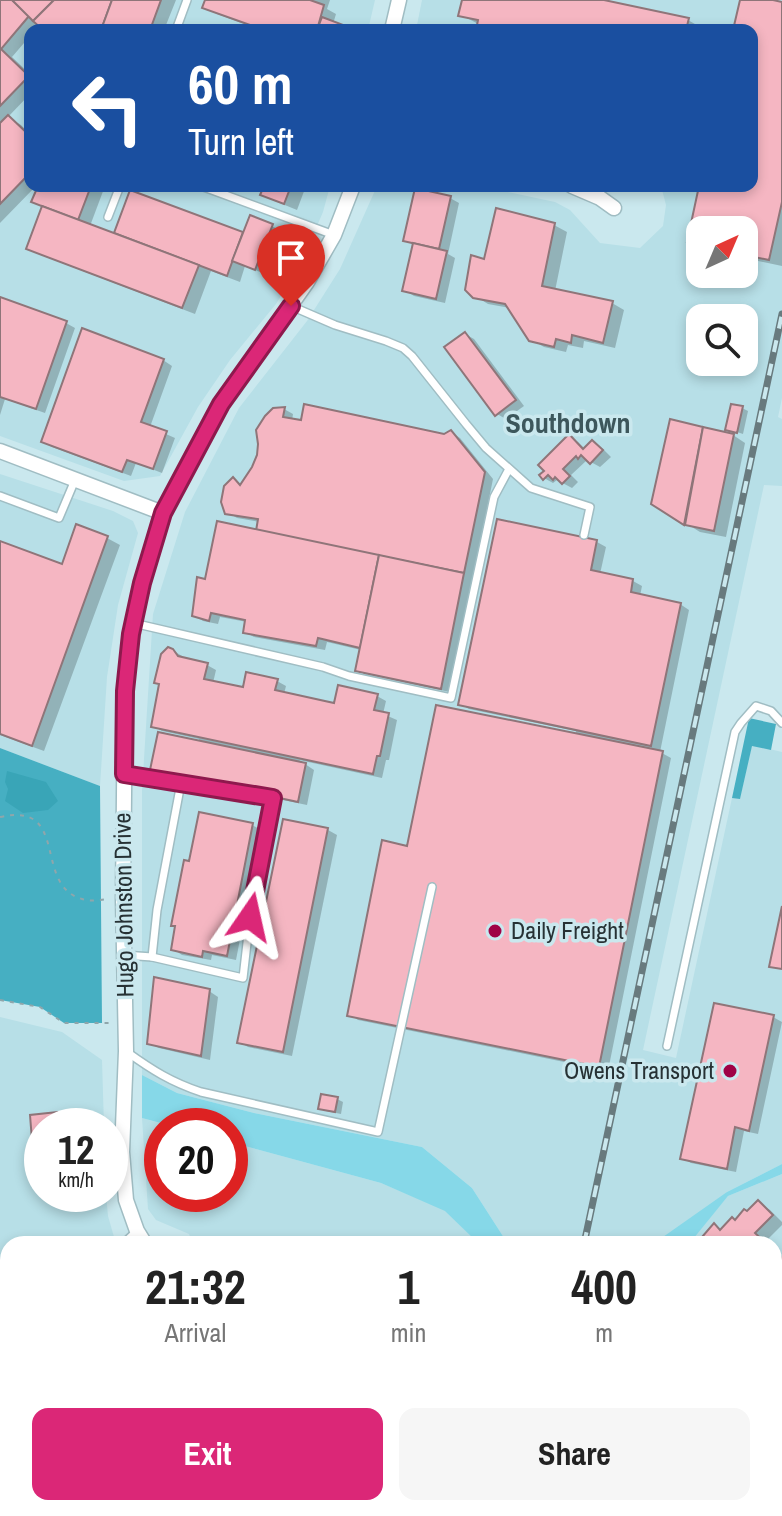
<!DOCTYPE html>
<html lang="en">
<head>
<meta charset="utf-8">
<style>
  :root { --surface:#fff; --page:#f6f6f6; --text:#222; --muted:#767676; --accent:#db2777 }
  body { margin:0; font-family:"Archivo Narrow",sans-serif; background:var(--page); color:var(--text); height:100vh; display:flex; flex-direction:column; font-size:30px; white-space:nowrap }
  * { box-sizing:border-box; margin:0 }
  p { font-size:26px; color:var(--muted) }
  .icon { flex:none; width:44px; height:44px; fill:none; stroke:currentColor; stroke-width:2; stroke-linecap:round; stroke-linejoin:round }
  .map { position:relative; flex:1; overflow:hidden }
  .drawer { position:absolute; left:0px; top:1236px; width:782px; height:280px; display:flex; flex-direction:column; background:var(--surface); border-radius:24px 24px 0 0; box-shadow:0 4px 12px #0003 }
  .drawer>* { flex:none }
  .guide { position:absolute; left:24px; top:24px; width:734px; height:168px; border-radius:16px; box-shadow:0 4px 12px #0003; background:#1a4fa0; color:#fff; overflow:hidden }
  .needle { width:52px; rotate:44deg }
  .buttons { position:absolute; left:686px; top:216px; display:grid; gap:16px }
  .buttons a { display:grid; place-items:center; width:72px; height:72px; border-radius:16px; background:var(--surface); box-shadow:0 4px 12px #0003; font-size:40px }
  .speed { position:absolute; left:24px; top:1108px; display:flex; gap:16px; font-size:40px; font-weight:700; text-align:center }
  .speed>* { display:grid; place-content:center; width:104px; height:104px; border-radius:50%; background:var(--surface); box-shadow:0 4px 12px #0003; line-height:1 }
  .speed small { font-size:20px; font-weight:400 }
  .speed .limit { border:12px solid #d22; background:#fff; color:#111 }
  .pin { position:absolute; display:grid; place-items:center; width:68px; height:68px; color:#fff; margin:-82px -34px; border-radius:50% 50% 50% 0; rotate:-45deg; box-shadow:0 0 8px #0007 }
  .pin .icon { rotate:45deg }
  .me { position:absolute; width:88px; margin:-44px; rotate:11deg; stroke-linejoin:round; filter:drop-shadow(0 0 6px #0008) }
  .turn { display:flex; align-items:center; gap:28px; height:168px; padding:0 32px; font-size:36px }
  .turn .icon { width:104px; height:104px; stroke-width:2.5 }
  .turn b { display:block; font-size:56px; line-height:68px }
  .eta { display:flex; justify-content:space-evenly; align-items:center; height:136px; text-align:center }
  .eta b { font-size:48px; font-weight:700; line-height:56px }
  .primary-button { display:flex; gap:16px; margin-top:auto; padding:16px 32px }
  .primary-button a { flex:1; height:92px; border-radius:16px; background:var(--accent); color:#fff; font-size:32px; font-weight:700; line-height:92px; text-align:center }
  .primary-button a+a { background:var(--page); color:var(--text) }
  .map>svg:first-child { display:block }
  .built { fill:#b7dfe7; fill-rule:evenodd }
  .green { fill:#86d8e8 }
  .forest { fill:#46afc2 }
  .water { fill:#39a5b7 }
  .shadow { fill:#0003 }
  .building { fill:#f5b6c2; stroke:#8f7579; stroke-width:2 }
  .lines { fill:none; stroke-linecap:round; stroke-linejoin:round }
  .lane-casing { stroke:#a0bdc3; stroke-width:10 }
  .street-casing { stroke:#a0bdc3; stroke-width:17 }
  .path { stroke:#8fa6ab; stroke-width:2; stroke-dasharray:4 6; stroke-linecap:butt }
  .lane { stroke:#fff; stroke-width:7 }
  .street { stroke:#fff; stroke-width:14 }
  .rail-casing { stroke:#687a7e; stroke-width:7 }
  .rail { stroke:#cae8ee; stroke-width:4; stroke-dasharray:12; stroke-linecap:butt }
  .route-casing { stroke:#8e194d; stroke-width:20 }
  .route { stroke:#db2777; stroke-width:14 }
  .poi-dot { fill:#9f0246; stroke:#cae8ee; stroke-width:3 }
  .labels { text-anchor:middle; stroke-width:7; stroke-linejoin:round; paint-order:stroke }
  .street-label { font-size:24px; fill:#263134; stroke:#cae8ee }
  .poi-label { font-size:24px; fill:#263134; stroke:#cae8ee; text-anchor:start }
  .quarter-label { font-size:28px; font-weight:bold; fill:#3d575c; stroke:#cae8ee }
</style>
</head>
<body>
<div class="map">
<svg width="782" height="1516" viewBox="0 0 782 1516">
  <rect width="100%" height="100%" fill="#cae8ee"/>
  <g class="built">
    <polygon points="0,0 375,0 368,30 30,30 30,186 330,186 323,212 300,265 276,304 230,360 198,407 160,476 124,481 0,436"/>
    <path d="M422,0h360v398l-4,19 4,2v67l-18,-1 -121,565 33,8 56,-260h8l12,-53 30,7v412l-55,28 -17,25 18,-21 54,-22v342h-49l-8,-5 -8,5h-164l4,-8h217v-264h-266l-36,-56 -50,-41 -168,-34 -77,-20 -35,-18v-284l11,-177 32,-102 54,-104 68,-87 33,-52 37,-83h102l76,16 15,8 30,33 40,5 23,-22 3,-21 -5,-19h91v-156h-336zM700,230h44v44h-44zM700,318h44v44h-44z"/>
    <polygon points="0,474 113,511 133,521 138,533 118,605 107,677 100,786 0,748"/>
    <polygon points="0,1017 62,1032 102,1060 104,1126 42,1126 42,1194 106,1194 108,1216 116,1244 8,1244 8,1508 30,1508 16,1516 0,1516"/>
    <polygon points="142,1118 172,1126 162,1126 162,1194 230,1194 230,1142 381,1183 445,1210 479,1244 193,1244 189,1234 156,1220 148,1209"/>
  </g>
  <g class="green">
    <polygon points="142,1075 177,1093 254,1113 422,1147 472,1188 508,1244 479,1244 445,1211 381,1183 230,1142 230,1126 172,1126 142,1118"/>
    <polygon points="782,1164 782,1174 728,1196 689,1244 653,1244 727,1192"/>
    <polygon points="59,1508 160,1508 169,1516 44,1516"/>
  </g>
  <g class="forest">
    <polygon points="749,718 776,724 771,750 752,746 740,799 732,798"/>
    <polygon points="0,748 100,786 102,1023 64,1023 40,1007 0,1000"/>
  </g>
  <polygon class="water" points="7,771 46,782 58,801 48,810 23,813 5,801 8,789 5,782"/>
  <g class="shadow">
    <polygon points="0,0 176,0 164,30 44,30 39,25 35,30 30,30 30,36 12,57 30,74 30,94 8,117 21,125 30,134 30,186 36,186 0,223"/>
    <polygon points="207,0 330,0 327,9 336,14 333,24 349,30 261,30 217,14 204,7"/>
    <polygon points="464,0 595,0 688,20 700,27 700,30 490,30 461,15"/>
    <polygon points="742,0 764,0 782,4 782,266 744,258 744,230 700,230 700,248 689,241 701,186 752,186 752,30 735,30"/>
    <polygon points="40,186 105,186 90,226 115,236 131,192 244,235 272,226 281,231 265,274 245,266 240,282 211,271 195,314 41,255 28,248 44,207"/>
    <polygon points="251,186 306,186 297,210 275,201 263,194 264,191"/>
    <polygon points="450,198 459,203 448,254 455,258 445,303 414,296 405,290 415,245 406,240"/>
    <polygon points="554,225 567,232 555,291 612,303 624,310 615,348 584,341 583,348 568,345 566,352 544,347 530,339 510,308 488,304 475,296 485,261"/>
    <polygon points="0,299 66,323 75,328 45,413 5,399 0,415"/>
    <polygon points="465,334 474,339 524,406 506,419 497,414"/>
    <polygon points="163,360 172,366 150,427 175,438 162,473 136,463 131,476 52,447 43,442"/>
    <polygon points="742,408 748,411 743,434 728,429"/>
    <polygon points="284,409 293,414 292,421 444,436 451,432 460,438 493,479 450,692 366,675 358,670 361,650 327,642 325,650 254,637 245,632 247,622 220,617 218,624 203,621 194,615 207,582 258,533 260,522 237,518 227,512 233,480 242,485"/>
    <polygon points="672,422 733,435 745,443 726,537 700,532 653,503"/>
    <polygon points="569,437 578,442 586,450 593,442 602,448 611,457 600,467 589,461 586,461 571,475 578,482 572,488 557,480 553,483 544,478"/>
    <polygon points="499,521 597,542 606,547 600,574 633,581 642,586 640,596 680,604 689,610 660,752 671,758 608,1071 358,1020 349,1014 409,848 575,735 576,731 469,709 460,704"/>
    <polygon points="77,527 107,538 120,545 44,751 0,735 0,543 63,566"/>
    <polygon points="172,650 182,656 184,660 207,665 216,670 213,683 245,690 277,681 286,686 284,694 335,705 377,696 386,701 383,714 397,720 389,760 386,760 382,778 299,760 314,770 307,805 161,775 152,769 198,743 199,739 162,731 153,726"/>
    <polygon points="284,821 328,830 337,835 292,1056 248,1047 239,1042"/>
    <polygon points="252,825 261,830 236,960 212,955 211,960 182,955 173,949 191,864"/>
    <polygon points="209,991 218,997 210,1060 159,1048 149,1043"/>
    <polygon points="773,1017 782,1022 758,1134 744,1131 736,1172 691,1163 682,1158"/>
    <polygon points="337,1099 343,1102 341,1114 326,1111 320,1108"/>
    <polygon points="57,1114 66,1120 66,1126 42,1126 42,1181 37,1178 32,1116"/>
    <polygon points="758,1203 770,1210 782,1222 782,1225 766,1241 770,1244 698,1244 714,1226 723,1231 748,1213"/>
    <polygon points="774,1248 782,1256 782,1326 774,1334"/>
    <polygon points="776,1388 782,1392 782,1445 779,1448 774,1445 774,1391"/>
    <polygon points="380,1508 443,1508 440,1516 388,1516"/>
  </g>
  <g class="building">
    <polygon points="0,0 12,0 29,16 1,49 29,76 0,106"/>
    <polygon points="12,0 54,0 33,21"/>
    <polygon points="54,0 112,0 101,30 43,30 33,21"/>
    <polygon points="112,0 161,0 150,30 101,30"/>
    <polygon points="205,0 310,0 324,5 317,30 264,30 202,8"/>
    <polygon points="462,0 604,0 689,18 686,30 500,30 477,25 478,20 458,16"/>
    <polygon points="740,0 773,0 782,2 782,202 769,260 744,255 744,230 700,230 700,245 687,242 699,186 752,186 752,30 733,30"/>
    <polygon points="322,17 346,26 345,30 317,30"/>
    <polygon points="8,115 30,136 30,173 0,204 0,123"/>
    <polygon points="38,186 91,186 78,220 31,202"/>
    <polygon points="264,186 291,186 284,204 260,195"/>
    <polygon points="415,188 451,196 439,249 403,241"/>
    <polygon points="130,190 243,232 227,276 114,233"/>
    <polygon points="42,206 199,265 182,308 26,249"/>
    <polygon points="496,208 555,223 542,286 613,301 603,343 572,335 571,343 556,339 554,347 529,341 505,304 473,298 465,290 471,255 484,259"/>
    <polygon points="250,215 273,224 255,270 232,261"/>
    <polygon points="413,243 447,251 436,299 402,291"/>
    <polygon points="0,297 67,321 36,409 0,397"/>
    <polygon points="82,328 164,359 141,422 167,431 153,469 127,460 122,472 41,442"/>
    <polygon points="465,332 516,400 495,416 444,347"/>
    <polygon points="304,404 444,434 451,430 485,472 464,573 256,531 258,519 225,514 221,502 224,486 233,477 240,485 252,467 257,455 258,444 256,430 265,416 273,408 285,407 283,417 301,420"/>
    <polygon points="731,404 743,406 737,433 725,430"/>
    <polygon points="670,419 703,427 684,525 651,504"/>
    <polygon points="703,427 734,434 714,531 685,525"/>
    <polygon points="569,434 583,449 592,440 603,450 590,464 581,455 578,459 576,456 563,469 570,476 562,484 555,477 553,480 548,475 543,480 539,475 544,471 538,465"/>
    <polygon points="497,519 597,540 591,570 633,579 631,592 681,603 651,746 458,705"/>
    <polygon points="217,521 379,555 360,648 318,638 316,646 243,633 245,620 211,613 209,621 192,616 197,577 205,579"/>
    <polygon points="76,524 108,536 32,746 0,734 0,541 62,564"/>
    <polygon points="379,555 464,573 441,689 355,671"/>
    <polygon points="168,647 173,649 178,656 208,663 204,679 243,687 246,672 278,679 275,690 334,703 338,685 378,694 374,710 389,713 380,756 377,756 373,774 151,727 159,684 154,683 161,654"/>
    <polygon points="436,705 663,751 599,1067 347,1016 382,840 407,846"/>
    <polygon points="158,732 306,763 298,802 150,770"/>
    <polygon points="199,812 253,823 227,956 203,951 202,957 171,950 175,926 171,926 184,860 189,861"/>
    <polygon points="283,819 328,828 283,1052 237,1043"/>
    <polygon points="782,906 782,969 769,967"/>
    <polygon points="154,977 210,989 201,1056 147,1044"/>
    <polygon points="714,1003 774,1015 749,1131 735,1127 727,1169 680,1159"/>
    <polygon points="321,1094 338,1097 335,1112 318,1109"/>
    <polygon points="57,1112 59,1126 42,1126 42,1179 35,1179 30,1115"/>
    <polygon points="758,1200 773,1215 755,1233 767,1244 696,1244 714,1223 720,1230 732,1217 735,1220 744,1209 747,1211"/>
    <polygon points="774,1251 782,1259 782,1306 774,1314"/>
    <polygon points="776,1386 782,1392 782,1431 774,1439 774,1388"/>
    <polygon points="378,1508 428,1508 432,1510 430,1516 388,1516 377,1512"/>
  </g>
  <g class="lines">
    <defs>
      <g id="lane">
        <polyline points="176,30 187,0"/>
        <polyline points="201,186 334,235"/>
        <polyline points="108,217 120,186"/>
        <polyline points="291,306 335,325 386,341 403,348 412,356 466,424 486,448 531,488 590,507 584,535"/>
        <polyline points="0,496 59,518 75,480"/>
        <polyline points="133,623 323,667 349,676 451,698 494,497 509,469"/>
        <polyline points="124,955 152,957 243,978 250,917 273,798 125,774"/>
        <polyline points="152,957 157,910 181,783"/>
        <polyline points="667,1046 735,732 741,723 756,706 771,711 782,723"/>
        <path d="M127,1052c25,18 44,30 74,40l177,40 54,-245"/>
        <polyline points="123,1244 137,1231"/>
        <polyline points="774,1325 782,1317"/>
        <polyline points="0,1332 8,1330"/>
        <polyline points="774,1359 782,1351"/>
      </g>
      <g id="street">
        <polyline points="392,30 399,0"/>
        <polyline points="572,186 600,198 614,208"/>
        <polyline points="0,451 163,513"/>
        <polyline points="145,1244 137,1231 126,1200 122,1152 126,1051 123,898 125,691 131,634 142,583 163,513 221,404 307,282 334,235 353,186"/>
      </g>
    </defs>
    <use href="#lane" class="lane-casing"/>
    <use href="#street" class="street-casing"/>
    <g class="path">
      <path d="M0,817c71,-16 32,68 82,82 8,3 17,1 25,0"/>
      <polyline points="0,1000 40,1007 64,1023 109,1023"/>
      <polyline points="22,1516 37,1508"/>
    </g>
    <use href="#lane" class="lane"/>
    <use href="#street" class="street"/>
    <defs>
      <g id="rail">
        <polyline points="584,1244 782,314"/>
        <polyline points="509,1516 513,1508"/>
      </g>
    </defs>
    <use href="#rail" class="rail-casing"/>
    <use href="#rail" class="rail"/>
  </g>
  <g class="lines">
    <defs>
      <polyline id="route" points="250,917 273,798 124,774 125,691 131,634 142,583 163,513 221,404 291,306"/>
    </defs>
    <use href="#route" class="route-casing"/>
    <use href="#route" class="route"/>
  </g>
  <g class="poi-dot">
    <circle cx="495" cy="931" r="8"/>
    <circle cx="730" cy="1071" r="8"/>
  </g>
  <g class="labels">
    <g class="street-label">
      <text transform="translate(124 905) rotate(-91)" y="8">Hugo Johnston Drive</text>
    </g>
    <g class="poi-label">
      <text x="511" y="939">Daily Freight</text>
      <text x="714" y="1079" text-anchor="end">Owens Transport</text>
    </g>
    <g class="quarter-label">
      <text x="568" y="433">Southdown</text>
    </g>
  </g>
</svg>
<div class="buttons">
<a><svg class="needle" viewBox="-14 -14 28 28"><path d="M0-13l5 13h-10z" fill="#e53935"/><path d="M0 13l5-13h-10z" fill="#767676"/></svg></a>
<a><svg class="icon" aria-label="search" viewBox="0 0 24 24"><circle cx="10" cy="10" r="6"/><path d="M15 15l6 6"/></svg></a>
</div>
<div class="speed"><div>12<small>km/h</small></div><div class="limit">20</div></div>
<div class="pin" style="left:291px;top:306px;background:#d93025"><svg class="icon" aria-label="arrive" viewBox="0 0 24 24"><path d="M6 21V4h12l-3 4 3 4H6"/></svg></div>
<svg class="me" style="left:250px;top:917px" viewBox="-20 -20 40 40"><path d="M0-17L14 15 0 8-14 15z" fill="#db2777" stroke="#fff" stroke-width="4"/></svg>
<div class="guide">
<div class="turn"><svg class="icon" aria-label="left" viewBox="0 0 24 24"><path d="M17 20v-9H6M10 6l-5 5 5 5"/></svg><div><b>60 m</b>Turn left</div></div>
</div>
<section class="drawer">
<div class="eta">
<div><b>21:32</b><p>Arrival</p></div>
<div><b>1</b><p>min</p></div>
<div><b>400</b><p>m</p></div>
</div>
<div class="primary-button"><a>Exit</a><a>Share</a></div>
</section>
</div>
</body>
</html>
